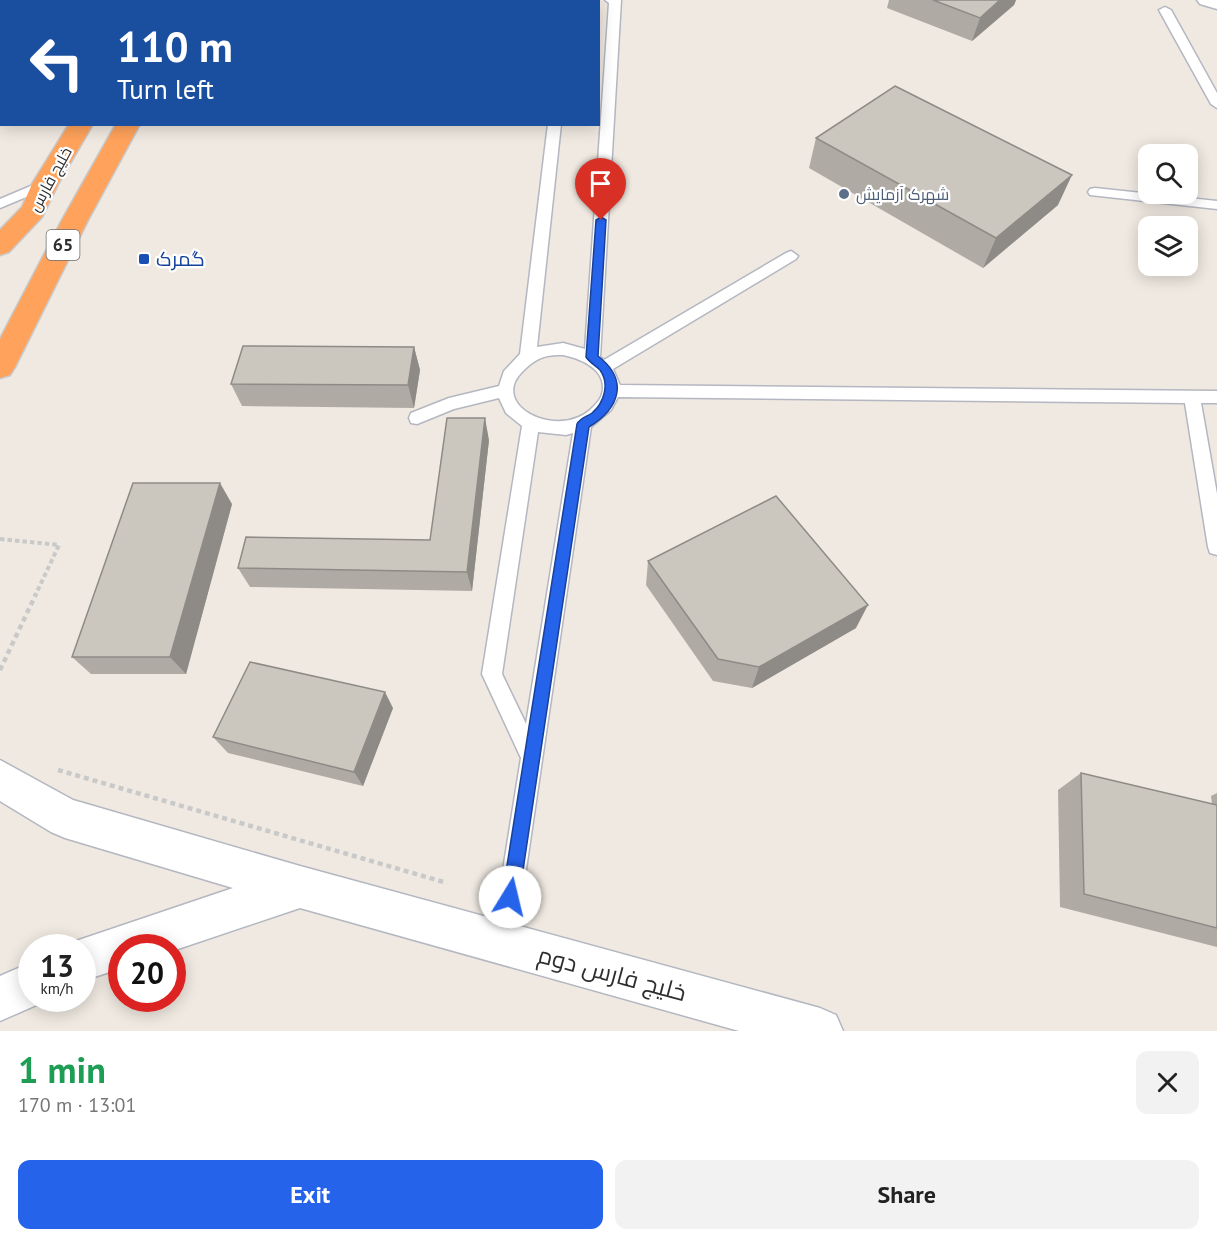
<!DOCTYPE html>
<html lang="en">
<head>
<meta charset="utf-8">
<style>
  :root { --surface:#fff; --page:#f2f2f2; --text:#222; --muted:#767676; --accent:#2563eb }
  body { margin:0; font-family:"PT Sans",Cairo,sans-serif; background:var(--page); color:var(--text); height:100vh; display:flex; flex-direction:column; font-size:22px; white-space:nowrap }
  * { box-sizing:border-box; margin:0 }
  p { font-size:20px; color:var(--muted) }
  .icon { flex:none; width:33px; height:33px; fill:none; stroke:currentColor; stroke-width:2; stroke-linecap:round; stroke-linejoin:round }
  .map { position:relative; height:1031px; overflow:hidden }
  .drawer { display:flex; flex-direction:column; background:var(--surface); flex:1 }
  .drawer>* { flex:none }
  .top-card { position:absolute; left:0px; top:0px; width:600px; height:126px; box-shadow:0 3px 15px #0003; background:#1a4fa0; color:#fff; overflow:hidden }
  .buttons { position:absolute; left:1138px; top:144px; display:grid; gap:12px }
  .buttons a { display:grid; place-items:center; width:60px; height:60px; border-radius:12px; background:var(--surface); box-shadow:0 3px 15px #0003; font-size:30px }
  .speed { position:absolute; left:18px; top:934px; display:flex; gap:12px; font-size:30px; font-weight:700; text-align:center }
  .speed>* { display:grid; place-content:center; width:78px; height:78px; border-radius:50%; background:var(--surface); box-shadow:0 3px 15px #0003; line-height:1 }
  .speed small { font-size:15px; font-weight:400 }
  .speed .limit { border:9px solid #d22; background:#fff; color:#111 }
  .pin { position:absolute; display:grid; place-items:center; width:51px; height:51px; color:#fff; margin:-62px -26px; border-radius:50% 50% 50% 0; rotate:-45deg; box-shadow:0 0 6px #0007 }
  .pin .icon { rotate:45deg }
  .me { position:absolute; width:66px; margin:-33px; rotate:9deg; stroke-linejoin:round; filter:drop-shadow(0 0 4px #0008) }
  .turn { display:flex; align-items:center; gap:21px; height:126px; padding:0 18px; font-size:27px }
  .turn .icon { width:78px; height:78px; stroke-width:2.5 }
  .turn b { display:block; font-size:42px; line-height:51px }
  .round { display:grid; place-items:center; flex:none; width:63px; height:63px; border-radius:12px; background:var(--page) }
  .overview { display:flex; align-items:center; justify-content:space-between; height:102px; padding:0 18px }
  h1 { font-size:36px; font-weight:800; line-height:45px; color:#1e9e55 }
  .button { display:flex; gap:12px; margin-top:auto; padding:12px 18px }
  .button a { flex:1; height:69px; border-radius:12px; background:var(--accent); color:#fff; font-size:24px; font-weight:800; line-height:69px; text-align:center }
  .button a+a { background:var(--page); color:var(--text) }
  .map>svg:first-child { display:block }
  .lines { fill:none; stroke-linecap:round; stroke-linejoin:round }
  .lane-casing { stroke:#b4b7c1; stroke-width:3 }
  .street-casing { stroke:#b4b7c1; stroke-width:3 }
  .highway-casing { stroke:#c9c9c9; stroke-width:3 }
  .path-far1 { stroke:#c9c9c9; stroke-width:4; stroke-dasharray:4.5 3; stroke-linecap:butt }
  .path { stroke:#c9c9c9; stroke-width:4.5; stroke-dasharray:5 4; stroke-linecap:butt }
  .lane { fill:#fff; fill-rule:evenodd }
  .street { fill:#fff; fill-rule:evenodd }
  .highway { fill:#ffa35c; fill-rule:evenodd }
  .wall { fill:#afaba4 }
  .shaded-wall { fill:#8e8b86 }
  .building { fill:#cbc7bf; stroke:#8e8b86; stroke-width:1.5 }
  .route { fill:#2563eb; stroke:#184099; stroke-width:1.5 }
  .service-dot { fill:#5c6f8a; stroke:#fff; stroke-width:2 }
  .transit-dot { fill:#1a4fb4; stroke:#fff; stroke-width:2 }
  .labels { text-anchor:middle; stroke-width:4.5; stroke-linejoin:round; paint-order:stroke }
  .far-street-label { font-size:16px; fill:#2e2e2e; stroke:#fff }
  .far-service-label { font-size:16px; fill:#4e5e75; stroke:#fff; text-anchor:start }
  .shield { fill:#fff; stroke:#6d6d6d; stroke-width:1.5 }
  .shield-label { font-size:18px; font-weight:bold; fill:#2e2e2e }
  .transit-label { font-size:20px; fill:#164399; stroke:#fff; text-anchor:start }
  .near-street-label { font-size:24px; fill:#2e2e2e; stroke:#fff }
</style>
</head>
<body>
<div class="map">
<svg width="1217" height="1031" viewBox="0 0 1217 1031">
  <rect width="100%" height="100%" fill="#efe9e1"/>
  <g class="lines">
    <defs>
      <g id="lane">
        <rect x="563" y="0" width="12" height="2"/>
        <path d="M605,0h16l-21,357 4,3 182,-107 5,-2 7,5 -2,3 -183,110 7,16 597,6v12h-16l16,91v61l-7,-2 -2,-6 -23,-144 -567,-6 -7,13 -20,17 -76,517 -4,8 -8,4 -8,-4 -4,-8 30,-186 -39,-84 40,-248 -16,-13 -7,-15 -45,11 -37,15 -6,-1 -2,-5 2,-5 38,-15 50,-12 5,-15 16,-17 28,-230h13l-24,223 26,-4 22,6 24,-346zM563,355c16,3 40,13 40,32 0,11 -6,16 -13,23 -33,29 -101,-4 -68,-38 12,-13 23,-18 41,-17zM538,432l28,3 7,-2 -47,291 -24,-50z"/>
        <polygon points="1165,7 1171,10 1217,93 1217,108 1211,104 1159,10"/>
        <polygon points="45,180 52,184 50,187 0,208 0,199"/>
        <polygon points="1095,188 1217,201 1217,209 1090,195 1088,192 1090,189"/>
      </g>
      <g id="street">
        <polygon points="1197,0 1217,0 1217,9 1200,4"/>
        <polygon points="0,760 73,800 300,866 820,1008 836,1015 843,1031 739,1031 300,908 172,951 172,948 122,948 122,968 82,981 82,948 65,948 67,944 233,888 65,838 51,832 0,801"/>
        <polygon points="32,962 32,999 48,1000 0,1021 0,976"/>
      </g>
      <g id="highway">
        <rect x="145" y="0" width="20" height="2"/>
        <polygon points="188,0 208,0 187,2"/>
        <polygon points="69,124 93,124 58,184 42,217 9,252 0,255 0,230 22,207 32,184"/>
        <polygon points="116,124 140,124 88,220 15,367 10,375 0,378 0,339 62,220"/>
      </g>
    </defs>
    <use href="#lane" class="lane-casing"/>
    <use href="#street" class="street-casing"/>
    <use href="#highway" class="highway-casing"/>
    <polyline class="path-far1" points="0,539 59,545 35,596"/>
    <g class="path">
      <polyline points="0,670 36,594"/>
      <polyline points="58,770 447,883"/>
    </g>
    <use href="#lane" class="lane"/>
    <use href="#street" class="street"/>
    <use href="#highway" class="highway"/>
  </g>
  <g class="wall">
    <polygon points="889,0 1016,0 1014,5 972,41 887,8"/>
    <polygon points="816,138 1058,205 983,268 809,168"/>
    <polygon points="414,347 420,370 414,408 242,406 231,384"/>
    <polygon points="489,440 472,591 250,587 238,568 430,540"/>
    <polygon points="232,504 186,674 91,674 72,657"/>
    <polygon points="648,561 856,628 752,688 713,681 646,585"/>
    <polygon points="393,708 363,786 228,753 213,737"/>
    <polygon points="1081,773 1212,804 1211,796 1217,793 1217,947 1060,907 1058,790"/>
  </g>
  <g class="shaded-wall">
    <polygon points="1000,0 1016,0 1014,5 972,41 980,18"/>
    <polygon points="1072,175 1058,205 983,268 996,238"/>
    <polygon points="414,347 420,370 414,408 408,385"/>
    <polygon points="485,418 489,440 472,591 467,572"/>
    <polygon points="220,483 232,504 186,674 170,657"/>
    <polygon points="868,605 856,628 752,688 759,667"/>
    <polygon points="385,692 393,708 363,786 354,772"/>
  </g>
  <g class="building">
    <polygon points="933,0 1000,0 980,18"/>
    <polygon points="895,86 1072,175 996,238 816,138"/>
    <polygon points="243,346 414,347 408,385 231,384"/>
    <polygon points="447,418 485,418 467,572 238,568 246,537 430,540"/>
    <polygon points="133,483 220,483 170,657 72,657"/>
    <polygon points="776,496 868,605 759,667 718,659 648,561"/>
    <polygon points="250,662 385,692 354,772 213,737"/>
    <polygon points="1081,773 1217,805 1217,928 1084,894"/>
  </g>
  <path class="route" d="M601,217l5,3 -8,136c31,24 22,52 -9,71l-70,470 -3,6 -6,3 -6,-3 -2,-6 75,-473c3,-6 9,-7 15,-11 12,-10 18,-29 8,-43 -5,-5 -10,-7 -14,-13l10,-137z"/>
  <circle class="service-dot" cx="844" cy="194" r="6"/>
  <rect class="transit-dot" x="138" y="253" width="12" height="12" rx="3"/>
  <g class="labels">
    <g class="far-street-label">
      <text transform="translate(50 179) rotate(-61)" y="6">خلیج فارس</text>
    </g>
    <g class="far-service-label">
      <text x="856" y="200">شهرک آزمایش</text>
    </g>
    <rect class="shield" x="46.5" y="230" width="33" height="30" rx="4.5"/>
    <g class="shield-label">
      <text x="63" y="251">65</text>
    </g>
    <g class="transit-label">
      <text x="156" y="266">گمرک</text>
    </g>
    <g class="near-street-label">
      <text transform="translate(612 974) rotate(15)" y="8">خلیج فارس دوم</text>
    </g>
  </g>
</svg>
<div class="buttons">
<a><svg class="icon" aria-label="search" viewBox="0 0 24 24"><circle cx="10" cy="10" r="6"/><path d="M15 15l6 6"/></svg></a>
<a><svg class="icon" aria-label="layers" viewBox="0 0 24 24"><path d="M12 4l9 5-9 5-9-5zM3 14l9 5 9-5"/></svg></a>
</div>
<div class="speed"><div>13<small>km/h</small></div><div class="limit">20</div></div>
<div class="pin" style="left:601px;top:220px;background:#d93025"><svg class="icon" aria-label="arrive" viewBox="0 0 24 24"><path d="M6 21V4h12l-3 4 3 4H6"/></svg></div>
<svg class="me" style="left:510px;top:897px" viewBox="-20 -20 40 40"><circle r="19" fill="#fff"/><path d="M0-13L10 11 0 6-10 11z" fill="#2563eb"/></svg>
<div class="top-card">
<div class="turn"><svg class="icon" aria-label="left" viewBox="0 0 24 24"><path d="M17 20v-9H6M10 6l-5 5 5 5"/></svg><div><b>110 m</b>Turn left</div></div>
</div>
</div>
<section class="drawer">
<div class="overview"><div><h1>1 min</h1><p>170 m · 13:01</p></div><a class="round"><svg class="icon" aria-label="close" viewBox="0 0 24 24"><path d="M6 6l12 12M18 6L6 18"/></svg></a></div>
<div class="button"><a>Exit</a><a>Share</a></div>
</section>
</body>
</html>
